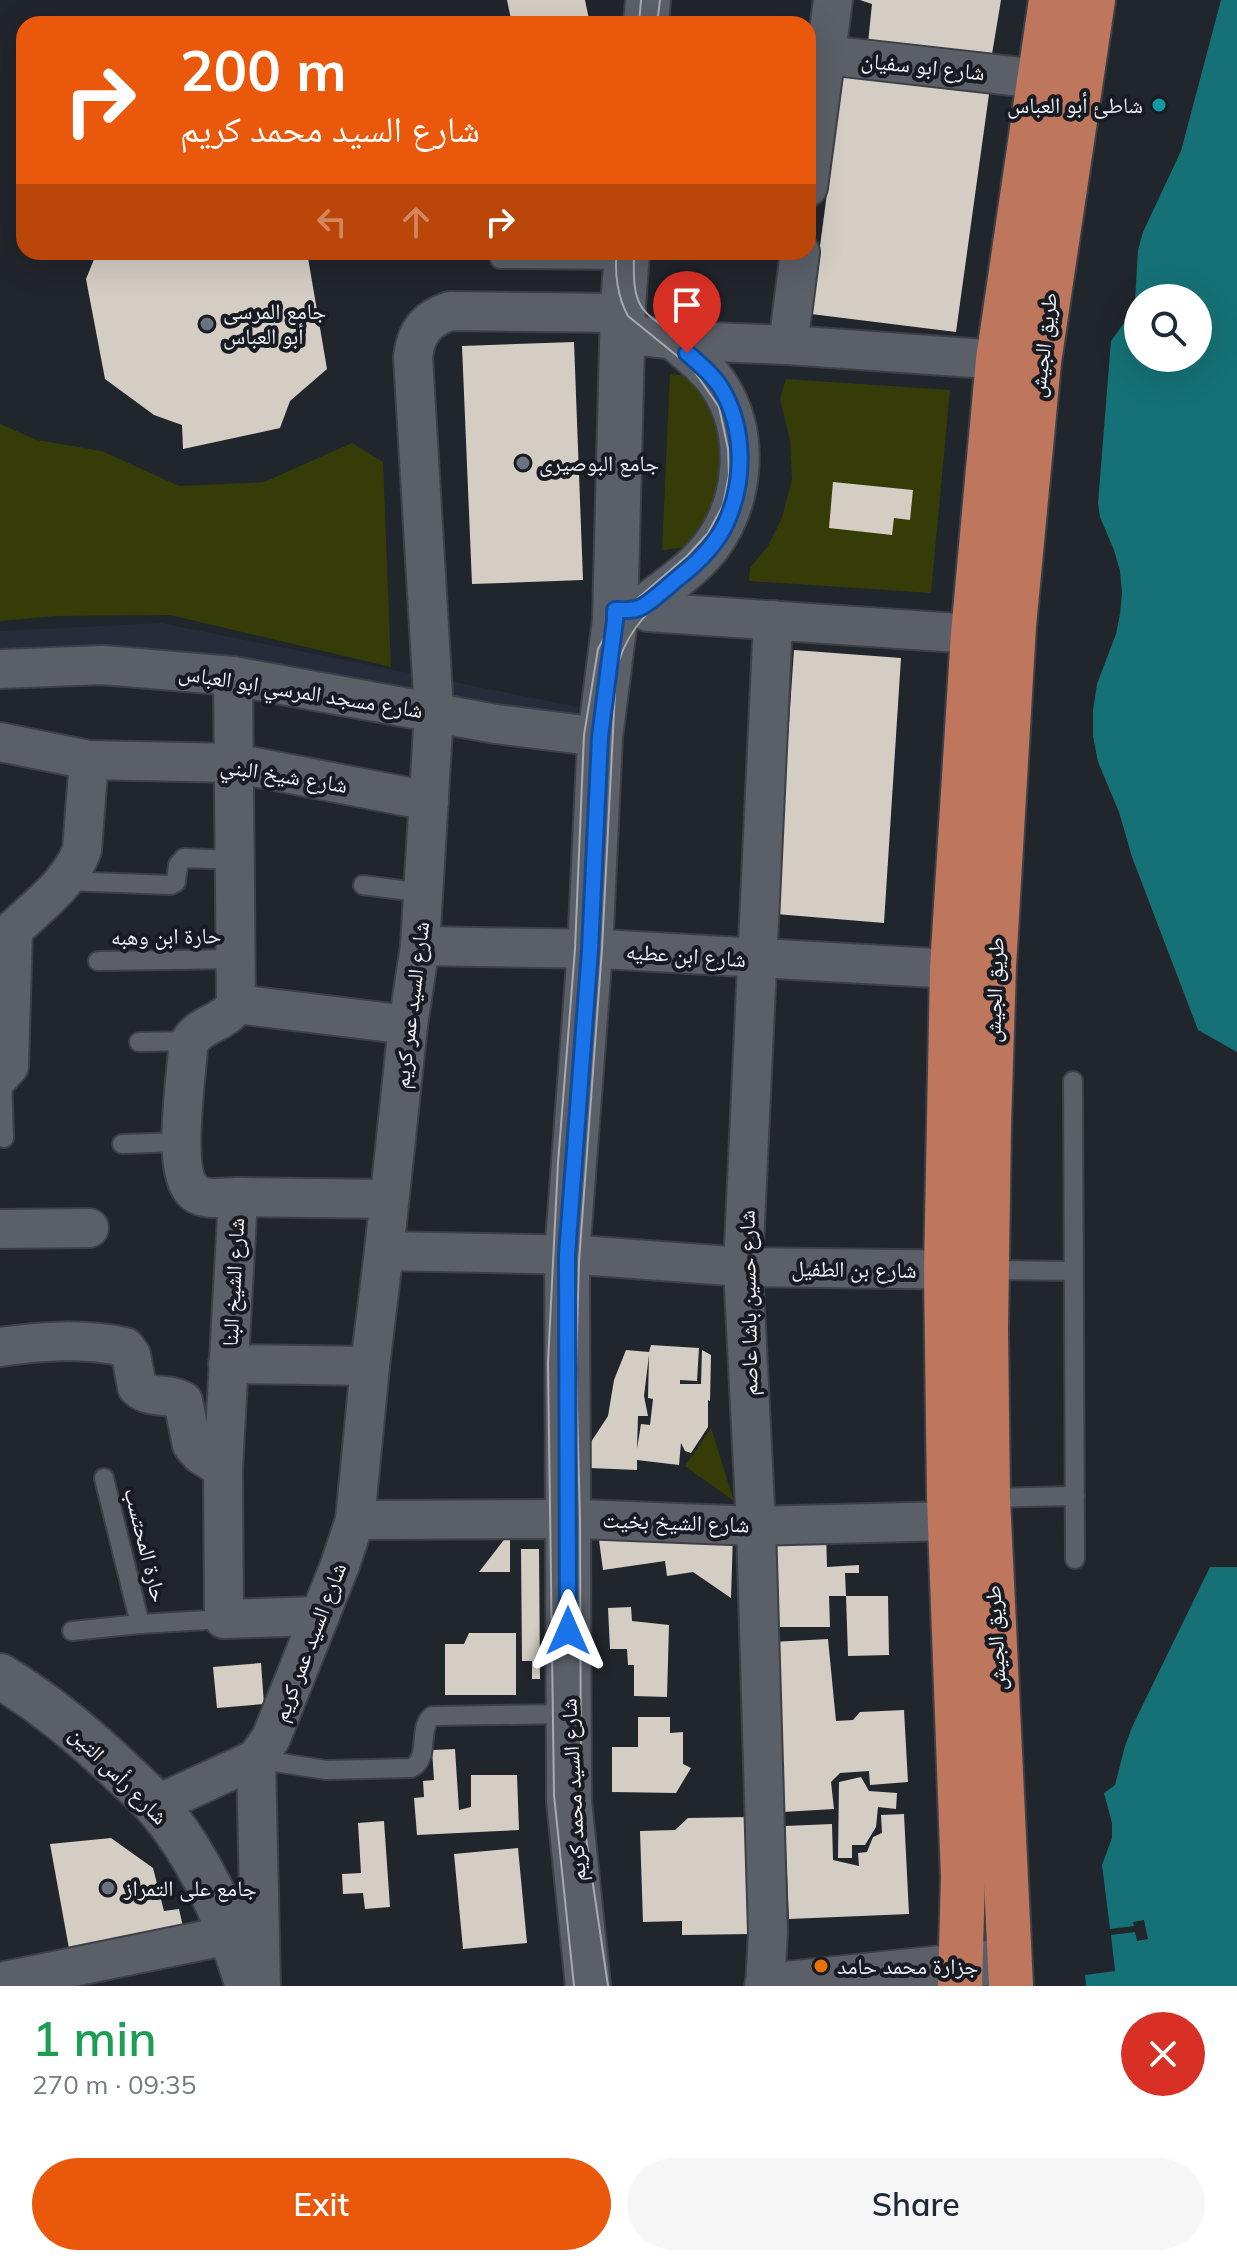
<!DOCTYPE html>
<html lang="en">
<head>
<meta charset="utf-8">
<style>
  :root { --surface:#fff; --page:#f6f6f7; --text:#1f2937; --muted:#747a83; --accent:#ea580c }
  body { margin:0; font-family:Mulish,"Noto Naskh Arabic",sans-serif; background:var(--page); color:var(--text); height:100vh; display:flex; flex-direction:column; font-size:30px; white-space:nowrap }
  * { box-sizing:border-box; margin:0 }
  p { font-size:26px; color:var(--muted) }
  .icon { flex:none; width:44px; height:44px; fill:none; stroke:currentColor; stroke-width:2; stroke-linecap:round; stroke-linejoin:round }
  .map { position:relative; height:1986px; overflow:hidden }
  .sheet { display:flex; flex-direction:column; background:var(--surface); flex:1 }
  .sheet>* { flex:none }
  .guide { position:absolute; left:16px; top:16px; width:800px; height:244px; border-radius:24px; box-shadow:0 8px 32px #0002; background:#ea580c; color:#fff; overflow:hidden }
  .tools { position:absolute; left:1124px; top:284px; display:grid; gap:16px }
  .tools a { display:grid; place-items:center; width:88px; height:88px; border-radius:50%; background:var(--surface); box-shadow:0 8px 32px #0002; font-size:40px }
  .pin { position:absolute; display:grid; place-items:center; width:68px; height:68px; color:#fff; margin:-82px -34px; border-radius:50% 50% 50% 0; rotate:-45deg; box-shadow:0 0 8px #0007 }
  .pin .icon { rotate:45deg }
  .me { position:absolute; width:88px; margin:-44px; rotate:0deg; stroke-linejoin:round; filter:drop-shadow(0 0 6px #0008) }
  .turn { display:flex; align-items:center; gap:28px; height:168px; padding:0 32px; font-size:36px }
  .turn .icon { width:104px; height:104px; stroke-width:2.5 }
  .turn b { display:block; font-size:56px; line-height:68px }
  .lanes { display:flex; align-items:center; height:76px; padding:0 32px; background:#0003; justify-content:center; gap:40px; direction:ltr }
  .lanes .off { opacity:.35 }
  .round { display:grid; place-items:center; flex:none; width:84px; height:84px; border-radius:42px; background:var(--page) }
  .headline { display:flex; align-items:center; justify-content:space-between; height:136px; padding:0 32px }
  h1 { font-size:48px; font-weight:600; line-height:60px; color:#1e9e55 }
  .cta { display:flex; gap:16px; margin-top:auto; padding:16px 32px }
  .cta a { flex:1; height:92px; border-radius:48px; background:var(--accent); color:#fff; font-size:32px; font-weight:600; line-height:92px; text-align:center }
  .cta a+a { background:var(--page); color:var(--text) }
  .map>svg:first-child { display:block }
  .built { fill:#262c39 }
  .green { fill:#353c07 }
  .water { fill:#157175; fill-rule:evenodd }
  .building { fill:#d4cdc4; fill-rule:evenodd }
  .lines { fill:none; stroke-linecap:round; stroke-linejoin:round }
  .lane-casing { stroke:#3d4047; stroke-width:22 }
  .street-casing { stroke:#3d4047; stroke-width:42 }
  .secondary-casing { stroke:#3d4047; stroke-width:48 }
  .highway-casing { stroke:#3d4047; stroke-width:48 }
  .lane { stroke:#5b5f68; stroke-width:18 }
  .street { stroke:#5b5f68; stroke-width:38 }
  .secondary { stroke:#5b5f68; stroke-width:44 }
  .highway { stroke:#be765d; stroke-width:44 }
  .tram { stroke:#a7aaaf; stroke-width:2 }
  .route-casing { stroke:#114b97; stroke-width:20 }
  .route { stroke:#1a73e8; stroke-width:14 }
  .culture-dot { fill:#0f9aa8; stroke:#181b22; stroke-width:3 }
  .worship-dot { fill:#6b7280; stroke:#181b22; stroke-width:3 }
  .food-dot { fill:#e8710a; stroke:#181b22; stroke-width:3 }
  .labels { text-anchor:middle; stroke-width:8; stroke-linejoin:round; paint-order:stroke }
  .street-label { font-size:22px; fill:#f0f2f7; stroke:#181b22 }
  .poi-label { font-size:22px; fill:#f0f2f7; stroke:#181b22; text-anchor:start }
</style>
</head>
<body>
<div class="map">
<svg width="1237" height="1986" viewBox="0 0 1237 1986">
  <rect width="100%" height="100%" fill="#21252c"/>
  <polygon class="built" points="161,623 578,707 576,752 201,692 0,681 0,631"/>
  <g class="green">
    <path d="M670,374l19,2c13,20 28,43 32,67 5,30 -7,87 -35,103 -6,3 -17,3 -24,4z"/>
    <polygon points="786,379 950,390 931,593 749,581 750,568 768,546 782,518 792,479 790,440 780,399"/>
    <polygon points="0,424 37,440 102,451 179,486 264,482 352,443 383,462 391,667 170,615 56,616 0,621"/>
    <polygon points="711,1428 734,1501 685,1466"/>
  </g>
  <g class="water">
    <path d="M1221,0h16v1052l-39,-22 -66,-173 -13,-45 -21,-50 -5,-26v-26l4,-26 19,-50 4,-20 2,-21 -2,-22 -6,-21 -14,-33 -2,-14 13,-162 18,-25 6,-15 3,-51 5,-18 38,-81zM1138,298h60v60h-60z"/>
    <polygon points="1210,1567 1237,1567 1237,1986 1086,1986 1085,1975 1115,1971 1111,1935 1135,1932 1137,1941 1148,1939 1144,1920 1133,1922 1134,1926 1110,1929 1102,1865 1112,1838 1112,1823 1104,1793 1115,1785 1125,1746 1132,1727"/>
  </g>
  <g class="building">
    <polygon points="507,0 585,0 590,24 512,24"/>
    <polygon points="860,0 1001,0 991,60 868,43 872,4"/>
    <polygon points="844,65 990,87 956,332 811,314"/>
    <polygon points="97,252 307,252 327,369 290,401 280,428 183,449 182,425 154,415 105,379 86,279"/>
    <polygon points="574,342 583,580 472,584 462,346"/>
    <polygon points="833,482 913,490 910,520 894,518 892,535 829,528"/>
    <polygon points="794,650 901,658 884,923 776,914"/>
    <path d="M651,1345l48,3 -2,33 -17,-1v4h21l1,-34 9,5 -1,46 -2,-1v27l-17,26 -6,-2 -4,-8 -2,22 -42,-5v10l-47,-2 1,-26 17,-26 6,-36 12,-30 23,2zM649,1355l-1,43 5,1 -3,26 -9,-1 -4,25 1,-33h10l-4,-20z"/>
    <polygon points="612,1530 733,1534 731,1598 693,1572 667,1576 665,1561 603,1570 599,1540"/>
    <polygon points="510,1532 510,1572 479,1572"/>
    <polygon points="826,1532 827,1567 859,1565 859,1573 845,1573 846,1596 829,1596 830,1627 766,1627 764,1533"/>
    <polygon points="521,1549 539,1549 540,1679 532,1679 532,1661 522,1661"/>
    <polygon points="846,1596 888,1596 889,1655 848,1656"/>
    <polygon points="631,1607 632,1621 669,1625 667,1697 634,1696 634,1665 628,1665 627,1649 610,1649 608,1608"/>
    <polygon points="469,1633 516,1633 516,1695 445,1695 445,1644 464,1644"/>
    <polygon points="828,1639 836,1721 853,1720 860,1712 904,1710 908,1782 870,1785 869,1771 840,1773 831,1782 834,1809 783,1812 772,1642"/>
    <polygon points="261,1663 264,1704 217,1708 213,1667"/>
    <polygon points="638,1717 670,1717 670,1733 683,1732 683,1764 691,1768 676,1793 612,1792 612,1747 638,1747"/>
    <polygon points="455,1749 459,1810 471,1807 471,1775 517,1775 519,1830 417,1835 414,1798 424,1797 423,1781 434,1780 432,1750"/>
    <polygon points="861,1777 869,1791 897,1793 896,1809 878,1807 876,1827 865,1845 852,1845 852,1858 838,1858 839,1782"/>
    <polygon points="904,1814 909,1914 789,1919 785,1826 832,1824 833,1860 859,1866 858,1853 867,1852 873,1837 882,1833 881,1815"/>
    <polygon points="749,1817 752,1934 682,1935 682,1921 643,1922 640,1831 675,1830 688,1818"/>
    <polygon points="384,1821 390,1907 365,1909 363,1893 343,1894 342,1874 361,1873 358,1823"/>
    <polygon points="111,1838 153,1868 164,1911 179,1909 184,1931 70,1954 50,1844"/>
    <polygon points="518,1848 527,1943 463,1949 454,1854"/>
  </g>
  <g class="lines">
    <defs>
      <g id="lane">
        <polyline points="500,259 626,260"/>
        <polyline points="65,881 171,885 176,882 178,865 184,858 235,860"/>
        <polyline points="363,885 424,893"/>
        <polyline points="98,961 236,959"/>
        <polyline points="139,1042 189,1041"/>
        <polyline points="2,1076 4,1138"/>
        <polyline points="1073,1081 1075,1559"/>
        <polyline points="122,1144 182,1142"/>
        <polyline points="987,1270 1073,1271"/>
        <polyline points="104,1478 140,1624"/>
        <polyline points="986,1498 1075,1496"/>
        <polyline points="72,1631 140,1624 224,1619"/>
        <path d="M256,1759l70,11 85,-2c20,-9 6,-40 21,-52l135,-2"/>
      </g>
      <g id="street">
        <polyline points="808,53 1038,79"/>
        <polyline points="808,187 833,0"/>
        <polyline points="622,334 687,341 788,345 1028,362"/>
        <polyline points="788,345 800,252"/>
        <path d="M639,608c24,-18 51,-36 70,-59 35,-45 42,-113 11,-162 -11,-18 -31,-33 -47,-47"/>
        <polyline points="615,610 639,608 648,612 973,634"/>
        <polyline points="0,669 103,665 233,676 496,724 600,737"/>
        <path d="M233,676l3,328c-11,21 -40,19 -48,42 -1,31 -18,128 7,147 11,8 29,4 43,4l-15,272 1,150 96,-3"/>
        <polyline points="0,742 89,760 234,763 429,801"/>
        <polyline points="420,946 602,949 952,969"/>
        <polyline points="236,1004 408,1025"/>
        <path d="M0,1076l9,-10 4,-136c25,-24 57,-47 69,-80l7,-90"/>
        <polyline points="238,1197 389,1199"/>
        <polyline points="0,1229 89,1228"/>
        <polyline points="384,1251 579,1255 743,1267 973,1270"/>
        <path d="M0,1347c42,-6 83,-9 125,0l6,8 6,32c13,13 31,5 46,14l9,44 8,9 23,15"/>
        <polyline points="228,1364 370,1366"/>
        <polyline points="355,1520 580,1519 756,1526 949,1521"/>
        <polyline points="256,1759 261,1986"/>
        <path d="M156,1805l100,-46 15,-21 69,-173 15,-45 15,-154 14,-115 24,-226 12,-79 14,-234 -21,-355c3,-25 13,-38 37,-46l173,2"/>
        <polyline points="0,1982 230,1935"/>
        <polyline points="765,1986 768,1933 756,1526 743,1267 773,620"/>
      </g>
      <g id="secondary">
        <polyline points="646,24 648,0"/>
        <path d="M0,1676c46,28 87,62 125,99 11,10 22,20 31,30 44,51 73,118 92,181"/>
        <polyline points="588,1986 569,1801 567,1255 590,950 600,737 615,620 623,306 627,252"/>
        <polyline points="767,1986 1009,1961"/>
      </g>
      <g id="highway">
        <polyline points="960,1986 963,1877 949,1498 946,1270 952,969 973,634 998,360 1051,0"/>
        <polyline points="1011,1986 988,1498 986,1329 989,1125 994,966 1014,626 1039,362 1093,0"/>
      </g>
    </defs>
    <use href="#lane" class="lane-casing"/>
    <use href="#street" class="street-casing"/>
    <use href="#secondary" class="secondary-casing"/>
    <use href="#highway" class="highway-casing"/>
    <use href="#lane" class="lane"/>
    <use href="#street" class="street"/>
    <use href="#secondary" class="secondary"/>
    <use href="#highway" class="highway"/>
    <g class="tram">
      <polyline points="639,24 641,0"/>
      <polyline points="657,24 660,0"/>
      <path d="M574,1986l-20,-191 -6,-432 10,-200 17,-214 9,-214 14,-86 8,-15 18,-24 63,-54 21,-23 15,-28 6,-30 -1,-26 -9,-42 -27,-39 -64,-52c-10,-18 -14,-43 -11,-64"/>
      <path d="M608,1986l-27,-183 -1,-284 -4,-150 3,-107 23,-313 14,-277c7,-33 26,-57 53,-78 8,-7 17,-12 24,-19 33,-30 52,-66 54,-112 2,-54 -25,-97 -68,-127 -13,-9 -30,-17 -38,-30 -9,-14 -7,-38 -7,-54"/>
    </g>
  </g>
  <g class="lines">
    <defs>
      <path id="route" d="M568,1631l-1,-376 23,-305 10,-213 15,-117v-10c7,0 17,1 24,-2 11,-4 29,-22 39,-30 18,-14 38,-33 48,-55 19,-42 19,-95 -5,-135 -8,-13 -22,-25 -34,-35"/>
    </defs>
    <use href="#route" class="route-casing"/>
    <use href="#route" class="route"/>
  </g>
  <circle class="culture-dot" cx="1159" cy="105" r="8"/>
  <g class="worship-dot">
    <circle cx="207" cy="324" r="8"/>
    <circle cx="523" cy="463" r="8"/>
    <circle cx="108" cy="1888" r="8"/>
  </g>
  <circle class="food-dot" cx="821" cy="1966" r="8"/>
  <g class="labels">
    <g class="street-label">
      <text transform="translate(923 66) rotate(6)" y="8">شارع ابو سفيان</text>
      <text transform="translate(1043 345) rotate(-83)" y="8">طريق الجيش</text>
      <text transform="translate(301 691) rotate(9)" y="8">شارع مسجد المرسي ابو العباس</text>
      <text transform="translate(284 775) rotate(9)" y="8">شارع شيخ البني</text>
      <text transform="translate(166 936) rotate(-1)" y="8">حارة ابن وهبه</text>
      <text transform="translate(686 955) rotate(4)" y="8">شارع ابن عطيه</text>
      <text transform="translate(994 990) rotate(-88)" y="8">طريق الجيش</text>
      <text transform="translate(411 1005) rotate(-83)" y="8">شارع السيد عمر كريم</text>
      <text transform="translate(854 1269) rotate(1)" y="8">شارع بن الطفيل</text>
      <text transform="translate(233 1282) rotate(-87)" y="8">شارع الشيخ البنا</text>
      <text transform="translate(748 1303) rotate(-91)" y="8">شارع حسين باشا عاصم</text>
      <text transform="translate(676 1522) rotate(2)" y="8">شارع الشيخ بخيت</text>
      <text transform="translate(146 1545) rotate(76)" y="8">حارة المحتسب</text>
      <text transform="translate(995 1638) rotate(-93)" y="8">طريق الجيش</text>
      <text transform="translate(309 1642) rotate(-69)" y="8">شارع السيد عمر كريم</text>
      <text transform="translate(119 1775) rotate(45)" y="8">شارع رأس التين</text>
      <text transform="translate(573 1790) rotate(-93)" y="8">شارع السيد محمد كريم</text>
    </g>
    <g class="poi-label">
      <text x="1143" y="113" text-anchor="end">شاطئ أبو العباس</text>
      <text x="223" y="319">جامع المرسى<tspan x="223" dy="25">أبو العباس</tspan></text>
      <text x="539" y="471">جامع البوصيرى</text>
      <text x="124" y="1896">جامع على التمراز</text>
      <text x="837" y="1974">جزارة محمد حامد</text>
    </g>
  </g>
</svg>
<div class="tools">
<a><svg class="icon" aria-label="search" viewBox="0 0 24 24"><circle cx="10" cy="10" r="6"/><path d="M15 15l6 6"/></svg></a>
</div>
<div class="pin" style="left:687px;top:353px;background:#d93025"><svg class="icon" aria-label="arrive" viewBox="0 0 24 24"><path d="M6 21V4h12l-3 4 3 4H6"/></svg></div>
<svg class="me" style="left:568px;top:1631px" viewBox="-20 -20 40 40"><path d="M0-17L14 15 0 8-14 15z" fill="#1a73e8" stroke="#fff" stroke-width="4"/></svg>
<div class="guide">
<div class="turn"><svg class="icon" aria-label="right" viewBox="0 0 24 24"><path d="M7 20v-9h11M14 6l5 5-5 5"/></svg><div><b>200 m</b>شارع السيد محمد كريم</div></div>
<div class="lanes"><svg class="icon off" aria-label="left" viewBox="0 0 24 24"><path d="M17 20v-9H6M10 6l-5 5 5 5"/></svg><svg class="icon off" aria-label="ahead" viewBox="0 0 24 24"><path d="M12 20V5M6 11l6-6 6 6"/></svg><svg class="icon" aria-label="right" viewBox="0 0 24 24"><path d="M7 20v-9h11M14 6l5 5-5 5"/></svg></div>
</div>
</div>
<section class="sheet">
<div class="headline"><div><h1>1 min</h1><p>270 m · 09:35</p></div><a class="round" style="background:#d93025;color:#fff"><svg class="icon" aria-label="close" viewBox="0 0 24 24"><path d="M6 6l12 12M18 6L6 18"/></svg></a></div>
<div class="cta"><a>Exit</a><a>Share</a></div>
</section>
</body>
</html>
